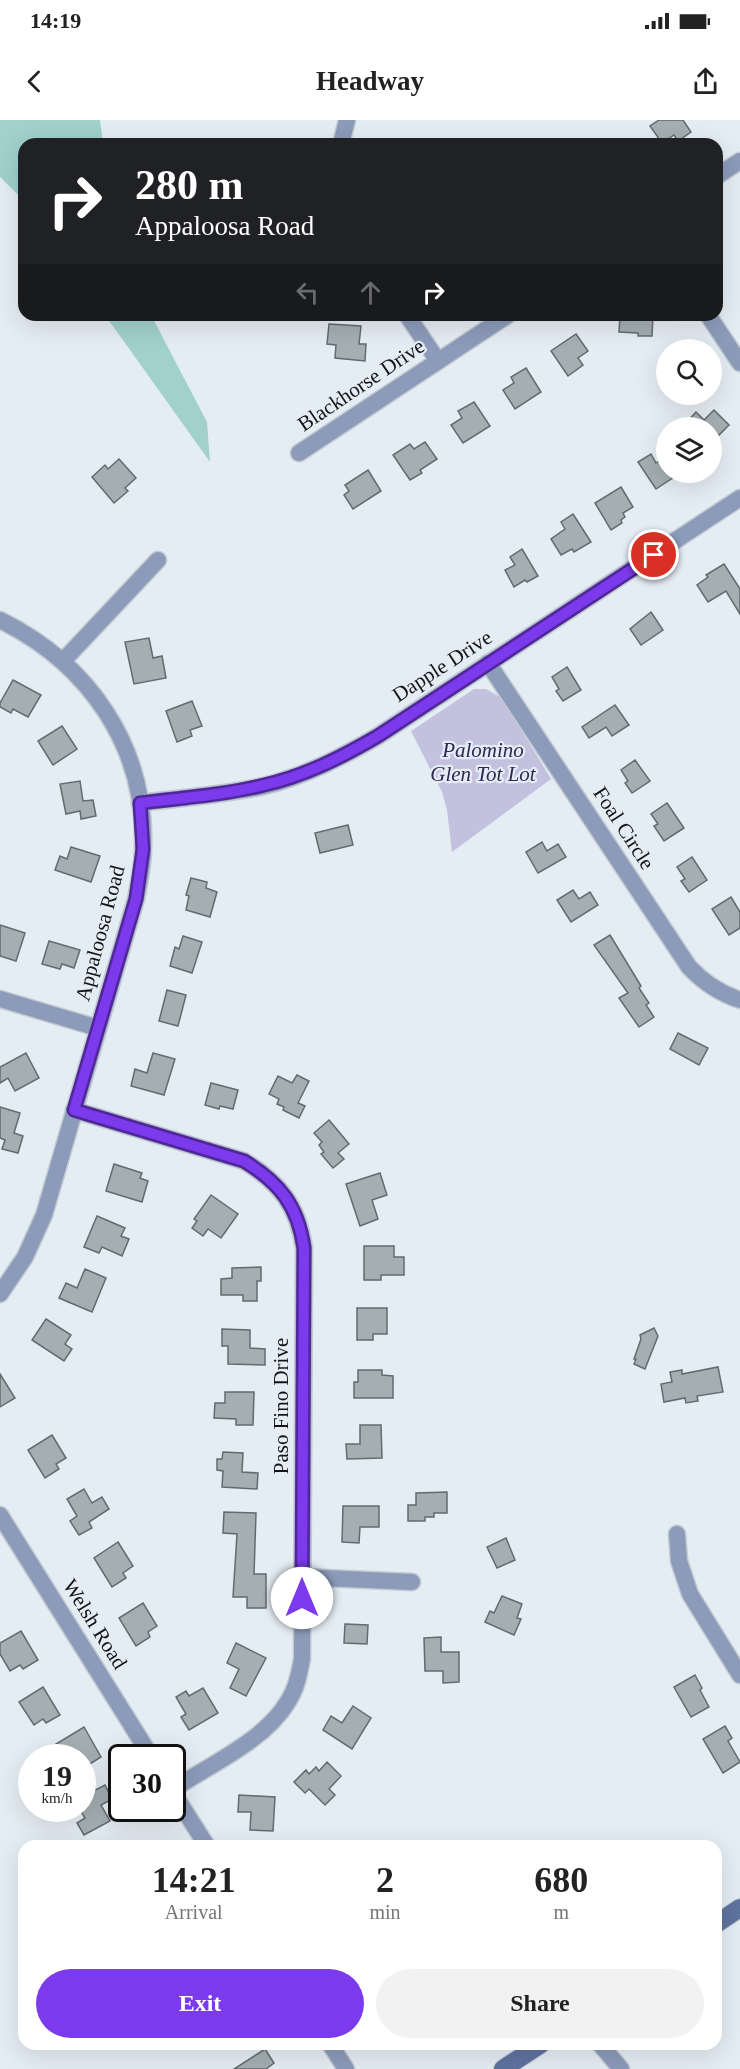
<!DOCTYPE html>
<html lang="en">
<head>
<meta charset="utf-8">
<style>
  :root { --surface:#fff; --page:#f2f2f2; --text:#222; --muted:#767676; --accent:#7c3aed }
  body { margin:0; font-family:"Times New Roman",serif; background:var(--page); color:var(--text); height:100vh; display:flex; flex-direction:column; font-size:22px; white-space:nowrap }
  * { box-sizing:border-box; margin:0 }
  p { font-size:20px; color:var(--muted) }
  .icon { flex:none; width:33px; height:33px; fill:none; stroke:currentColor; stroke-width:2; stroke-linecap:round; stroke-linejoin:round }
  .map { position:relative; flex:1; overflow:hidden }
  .side { position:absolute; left:18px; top:1720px; width:704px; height:210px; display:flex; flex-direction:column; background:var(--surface); border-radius:18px; box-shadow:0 6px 24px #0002 }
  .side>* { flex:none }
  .guide { position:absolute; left:18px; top:18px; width:705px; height:183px; border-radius:18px; box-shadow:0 6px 24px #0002; background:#202124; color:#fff; overflow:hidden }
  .controls { position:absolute; left:656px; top:219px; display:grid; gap:12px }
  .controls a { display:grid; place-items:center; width:66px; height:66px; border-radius:50%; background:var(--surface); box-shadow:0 6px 24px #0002; font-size:30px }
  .speed { position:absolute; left:18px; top:1624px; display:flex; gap:12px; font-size:30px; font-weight:700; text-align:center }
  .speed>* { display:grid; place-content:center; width:78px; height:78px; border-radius:50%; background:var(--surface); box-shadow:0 6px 24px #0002; line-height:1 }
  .speed small { font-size:15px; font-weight:400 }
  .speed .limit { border:3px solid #111; border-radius:9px; background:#fff; color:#111 }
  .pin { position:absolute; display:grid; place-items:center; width:51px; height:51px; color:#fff; margin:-26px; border:3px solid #fff; border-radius:50%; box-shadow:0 2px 6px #0007 }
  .me { position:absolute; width:66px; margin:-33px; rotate:0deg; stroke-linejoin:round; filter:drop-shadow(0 0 4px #0008) }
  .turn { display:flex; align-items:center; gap:21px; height:126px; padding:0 18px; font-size:27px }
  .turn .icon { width:78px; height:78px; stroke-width:2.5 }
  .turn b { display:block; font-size:42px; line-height:51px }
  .lanes { display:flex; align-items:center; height:57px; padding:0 18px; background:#0003; justify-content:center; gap:30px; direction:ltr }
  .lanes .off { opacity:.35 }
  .eta { display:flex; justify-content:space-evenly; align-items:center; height:102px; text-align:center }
  .eta b { font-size:36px; font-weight:700; line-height:42px }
  .primary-button { display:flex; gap:12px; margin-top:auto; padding:12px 18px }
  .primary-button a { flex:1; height:69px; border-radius:36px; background:var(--accent); color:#fff; font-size:24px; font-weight:700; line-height:69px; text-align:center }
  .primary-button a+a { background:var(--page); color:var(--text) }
  .status { display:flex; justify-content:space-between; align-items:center; height:42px; padding:0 30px; background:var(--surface); direction:ltr }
  .status svg { height:16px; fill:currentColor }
  header { display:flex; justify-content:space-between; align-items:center; height:78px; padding:0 18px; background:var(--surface); font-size:27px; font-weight:700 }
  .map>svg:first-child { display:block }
  .green { fill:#c4c1de }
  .water { fill:#a1d0cd }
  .building { fill:#a5afb2; stroke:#626b6d; stroke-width:1.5 }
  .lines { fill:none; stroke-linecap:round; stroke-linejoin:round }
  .street-casing { stroke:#c3cad1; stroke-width:19 }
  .secondary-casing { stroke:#c3cad1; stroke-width:20 }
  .street { stroke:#8c9bba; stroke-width:16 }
  .secondary { stroke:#5f73a0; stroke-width:18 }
  .route-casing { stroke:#51269a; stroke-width:15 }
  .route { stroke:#7c3aed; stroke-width:10 }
  .labels { text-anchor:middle; stroke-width:4.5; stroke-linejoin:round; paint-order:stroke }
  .street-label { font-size:21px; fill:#121517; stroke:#e5edf4 }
  .park-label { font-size:21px; font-style:italic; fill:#2f2653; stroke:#e5edf4 }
</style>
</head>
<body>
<div class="status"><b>14:19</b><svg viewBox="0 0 49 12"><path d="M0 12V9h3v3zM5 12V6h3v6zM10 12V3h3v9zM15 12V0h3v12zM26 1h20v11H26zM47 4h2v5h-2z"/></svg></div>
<header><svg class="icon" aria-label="back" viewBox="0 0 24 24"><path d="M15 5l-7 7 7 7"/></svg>Headway<svg class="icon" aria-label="share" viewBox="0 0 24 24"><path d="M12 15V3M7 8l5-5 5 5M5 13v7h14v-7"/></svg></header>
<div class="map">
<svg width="740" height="1949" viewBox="0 0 740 1949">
  <rect width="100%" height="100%" fill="#e5edf4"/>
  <polygon class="green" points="474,569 486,569 502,578 551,659 452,732 447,690 442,672 411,611"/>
  <g class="water">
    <polygon points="0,0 100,0 103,24 24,24 24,81 0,57"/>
    <polygon points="105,195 151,195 207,302 210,342"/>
  </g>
  <g class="building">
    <polygon points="659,0 683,0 691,12 678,21 674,15 662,23 650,6"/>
    <polygon points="620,195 653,195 652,216 638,216 638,213 619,212"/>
    <polygon points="329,204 361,206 359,224 366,224 365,241 335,238 336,225 327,224"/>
    <polygon points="576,214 588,231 578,238 583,245 568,256 551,231"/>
    <polygon points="526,248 541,272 515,289 503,270 514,263 511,257"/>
    <polygon points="474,282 490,306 463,323 451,305 462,298 458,291"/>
    <polygon points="714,290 729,305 711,323 711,308 681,308 696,292 704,300"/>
    <polygon points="425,322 437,339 420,350 422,353 410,360 393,335 410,324 414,329"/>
    <polygon points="651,334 656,343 662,339 666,345 666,352 671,352 674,357 656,369 638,342"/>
    <polygon points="119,339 136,358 125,368 128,371 114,383 92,357 105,345 108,349"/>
    <polygon points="368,350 381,371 353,389 344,375 349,371 345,365"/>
    <polygon points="621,367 633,387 623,393 625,397 621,400 622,403 611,410 595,383"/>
    <polygon points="573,394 591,422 574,432 572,429 561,435 551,419 565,409 561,402"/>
    <polygon points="522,429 538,456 527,462 525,460 514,467 505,450 515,445 510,437"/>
    <polygon points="724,444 740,469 740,494 726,471 708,482 697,465 708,457 706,455"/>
    <polygon points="651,492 663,510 641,525 630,509"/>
    <polygon points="149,518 153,538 162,536 166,558 134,564 125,522"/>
    <polygon points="567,547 581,570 563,581 556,571 559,569 552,557"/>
    <polygon points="13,560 41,575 28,597 13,589 11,593 0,587 0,583"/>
    <polygon points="192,581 202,606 190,610 192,616 177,622 166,591"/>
    <polygon points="615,585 629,605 612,616 606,607 589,618 582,607"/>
    <polygon points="62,606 77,629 53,645 38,621"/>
    <polygon points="635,640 650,661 632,673 625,663 628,661 621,650"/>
    <polygon points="80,661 83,681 93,680 96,696 81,699 80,691 66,694 60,664"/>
    <polygon points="667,683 684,708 664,721 654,706 658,704 651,694"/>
    <polygon points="348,705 353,725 320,733 315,713"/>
    <polygon points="542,722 547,731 558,724 566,737 538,753 526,732"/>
    <polygon points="71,727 100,736 91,762 55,750 60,736 67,739"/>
    <polygon points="692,737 707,760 689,772 681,761 685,759 677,747"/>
    <polygon points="191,758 207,762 206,768 217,772 210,797 186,790 189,776 186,775"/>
    <polygon points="573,770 579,779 590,772 598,785 571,802 557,780"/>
    <polygon points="731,777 740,792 740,808 729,815 712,789"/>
    <polygon points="0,805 25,813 16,841 0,836"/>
    <polygon points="610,815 641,866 639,868 649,883 646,885 654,897 639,907 619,878 628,873 594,825"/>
    <polygon points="183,816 202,822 192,853 170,846 175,827 179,829"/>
    <polygon points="49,821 80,830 74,848 62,844 60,849 42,844"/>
    <polygon points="167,870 186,875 178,906 159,901"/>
    <polygon points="678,913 708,928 699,945 670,929"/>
    <polygon points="26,933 39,958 15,971 8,958 0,963 0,947"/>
    <polygon points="153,933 175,939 164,975 131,966 135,949 147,953"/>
    <polygon points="297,955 309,961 298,983 305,986 299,998 283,990 284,987 277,984 279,979 269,974 278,956 292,963"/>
    <polygon points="211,963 238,970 233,989 220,986 219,989 205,985"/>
    <polygon points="0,987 20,993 14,1013 23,1016 18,1033 2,1029 5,1020 0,1018"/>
    <polygon points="329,1000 349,1024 338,1033 344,1039 333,1048 321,1034 324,1032 319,1025 322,1022 314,1013"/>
    <polygon points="114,1044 142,1053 140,1058 148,1061 142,1082 106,1071"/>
    <polygon points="380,1053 387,1075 372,1080 378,1099 360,1106 346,1064"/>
    <polygon points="211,1075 238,1094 221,1118 208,1109 203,1116 192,1108 197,1101 194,1099"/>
    <polygon points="97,1096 125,1108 121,1116 129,1119 122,1136 102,1127 99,1133 84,1127"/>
    <polygon points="364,1126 394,1126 394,1137 404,1137 404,1155 381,1155 381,1160 364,1160"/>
    <polygon points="261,1147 261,1161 257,1161 257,1181 243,1181 243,1175 221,1175 221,1159 232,1158 232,1148"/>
    <polygon points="85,1149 106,1158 92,1192 59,1178 66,1163 77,1168"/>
    <polygon points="357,1188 387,1188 387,1214 373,1214 373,1220 357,1220"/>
    <polygon points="46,1199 71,1215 65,1224 72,1229 64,1241 32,1220"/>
    <polygon points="654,1208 658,1216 645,1249 634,1244 636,1239 634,1239 641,1219 640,1215"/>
    <polygon points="222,1209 250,1210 250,1228 265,1229 265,1245 228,1244 228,1226 222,1226"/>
    <polygon points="718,1247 723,1272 697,1276 698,1281 686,1283 685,1278 664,1282 661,1264 672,1262 670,1252 682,1250 682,1254"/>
    <polygon points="358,1250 382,1250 382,1255 393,1256 393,1278 354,1278 354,1262 358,1262"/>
    <polygon points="0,1254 15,1278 0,1287"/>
    <polygon points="225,1272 254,1272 253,1305 236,1305 236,1299 214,1298 215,1283 225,1283"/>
    <polygon points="360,1305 381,1305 382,1338 347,1339 346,1324 360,1324"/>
    <polygon points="52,1315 66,1338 56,1344 59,1349 45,1358 28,1330"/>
    <polygon points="223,1332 243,1333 242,1352 258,1353 257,1369 222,1367 223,1351 217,1350 217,1339 222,1339"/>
    <polygon points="84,1369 92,1383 102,1377 109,1389 89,1402 92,1408 79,1415 70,1401 77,1396 67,1379"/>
    <polygon points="447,1372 447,1393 434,1393 434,1397 425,1397 425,1401 408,1401 408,1385 416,1385 416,1373"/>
    <polygon points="343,1386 379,1386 379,1407 360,1407 359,1423 342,1422"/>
    <polygon points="224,1392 256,1393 254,1454 266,1454 266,1488 247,1488 247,1477 233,1477 237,1414 223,1413"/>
    <polygon points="506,1418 515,1440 497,1448 487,1427"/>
    <polygon points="118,1422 133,1446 123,1453 126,1458 112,1467 94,1438"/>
    <polygon points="502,1476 522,1484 517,1498 521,1499 514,1515 485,1502 490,1491 494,1493"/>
    <polygon points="143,1483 157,1506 148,1512 150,1517 136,1526 119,1498"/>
    <polygon points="345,1504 368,1505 367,1524 344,1523"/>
    <polygon points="21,1511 38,1540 23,1549 20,1545 10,1551 0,1534 0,1523"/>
    <polygon points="441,1517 441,1532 459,1532 459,1562 443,1563 443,1551 425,1551 424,1518"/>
    <polygon points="236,1523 266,1538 246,1576 230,1568 239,1549 227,1543"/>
    <polygon points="695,1555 702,1568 700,1570 709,1587 691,1597 674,1567"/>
    <polygon points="43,1567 60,1595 46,1603 43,1599 34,1605 19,1582"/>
    <polygon points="203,1568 218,1593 189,1610 181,1597 186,1594 176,1577 186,1571 189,1576"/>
    <polygon points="353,1586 371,1598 352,1629 323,1610 331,1596 342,1603"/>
    <polygon points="725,1606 732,1618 728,1621 740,1642 723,1653 703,1619"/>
    <polygon points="84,1607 101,1637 85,1647 82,1638 64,1638 56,1624"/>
    <polygon points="327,1642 341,1656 329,1669 335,1675 325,1685 309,1669 305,1673 294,1662 306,1650 309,1654 316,1647 319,1651"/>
    <polygon points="105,1665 112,1679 101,1685 110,1701 84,1715 77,1703 85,1698 82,1693 82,1677"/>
    <polygon points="239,1675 275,1677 273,1711 250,1710 251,1692 238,1692"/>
    <polygon points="265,1929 274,1943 266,1949 234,1949"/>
  </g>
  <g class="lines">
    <defs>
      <g id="street">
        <polyline points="341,24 347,0"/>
        <polyline points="717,56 740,41"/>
        <polyline points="407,195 438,241"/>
        <polyline points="708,195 740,243"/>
        <polyline points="299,333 508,195"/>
        <path d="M0,500c89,44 147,127 143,229 0,16 -4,33 -7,50l-92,316 -19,42 -25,37"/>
        <polyline points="63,541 158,440"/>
        <path d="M488,543l201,304c15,16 30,26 51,33"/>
        <path d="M140,683c41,-5 84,-8 124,-17 41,-10 78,-29 114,-50l362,-238"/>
        <polyline points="0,879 98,908"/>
        <path d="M74,990l170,51c36,22 54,45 60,87l-2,411c-3,16 -6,31 -15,44 -23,38 -78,62 -115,87"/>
        <polyline points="0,1395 152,1638"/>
        <polyline points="677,1414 679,1441 690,1474 740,1555"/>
        <polyline points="302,1457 412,1462"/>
        <polyline points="172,1671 207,1726"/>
        <polyline points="330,1924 346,1949"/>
        <polyline points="600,1924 621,1949"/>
      </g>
      <g id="secondary">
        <polyline points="716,1804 740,1788"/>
        <polyline points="503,1949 541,1924"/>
      </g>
    </defs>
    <use href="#street" class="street-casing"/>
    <use href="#secondary" class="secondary-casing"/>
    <use href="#street" class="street"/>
    <use href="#secondary" class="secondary"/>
  </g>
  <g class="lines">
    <defs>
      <path id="route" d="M302,1478l2,-350c-6,-42 -24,-65 -60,-87l-170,-51 62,-211 7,-50 -3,-46c41,-5 84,-8 124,-18 41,-9 78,-28 114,-49l276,-181"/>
    </defs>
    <use href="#route" class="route-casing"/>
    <use href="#route" class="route"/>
  </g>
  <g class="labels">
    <g class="street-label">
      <text transform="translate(361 265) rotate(-34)" y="7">Blackhorse Drive</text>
      <text transform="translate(442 546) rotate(-33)" y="7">Dapple Drive</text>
      <text transform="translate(624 708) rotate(57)" y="7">Foal Circle</text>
      <text transform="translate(100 813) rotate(-75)" y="7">Appaloosa Road</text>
      <text transform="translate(281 1286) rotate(-90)" y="7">Paso Fino Drive</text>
      <text transform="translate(95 1504) rotate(58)" y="7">Welsh Road</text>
    </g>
    <g class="park-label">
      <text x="483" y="637">Palomino<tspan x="483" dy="24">Glen Tot Lot</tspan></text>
    </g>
  </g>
</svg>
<div class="controls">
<a><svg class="icon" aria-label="search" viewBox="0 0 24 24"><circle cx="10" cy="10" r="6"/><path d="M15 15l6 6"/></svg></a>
<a><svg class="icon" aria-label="layers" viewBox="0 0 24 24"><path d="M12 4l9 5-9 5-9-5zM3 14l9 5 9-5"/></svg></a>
</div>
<div class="speed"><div>19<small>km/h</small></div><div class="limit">30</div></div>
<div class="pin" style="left:654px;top:435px;background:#d93025"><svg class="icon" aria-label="arrive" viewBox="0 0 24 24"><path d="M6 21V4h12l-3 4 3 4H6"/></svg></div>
<svg class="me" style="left:302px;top:1478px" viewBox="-20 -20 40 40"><circle r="19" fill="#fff"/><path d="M0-13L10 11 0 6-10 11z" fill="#7c3aed"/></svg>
<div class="guide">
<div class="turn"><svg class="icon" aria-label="right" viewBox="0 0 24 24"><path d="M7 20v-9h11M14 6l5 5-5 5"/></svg><div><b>280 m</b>Appaloosa Road</div></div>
<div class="lanes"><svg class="icon off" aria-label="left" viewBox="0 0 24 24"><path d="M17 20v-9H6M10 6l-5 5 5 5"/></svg><svg class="icon off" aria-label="ahead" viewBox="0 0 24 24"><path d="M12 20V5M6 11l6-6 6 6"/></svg><svg class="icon" aria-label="right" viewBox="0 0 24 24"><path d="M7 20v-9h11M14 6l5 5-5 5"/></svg></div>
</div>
<section class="side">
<div class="eta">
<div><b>14:21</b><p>Arrival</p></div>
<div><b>2</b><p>min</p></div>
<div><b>680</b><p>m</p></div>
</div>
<div class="primary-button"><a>Exit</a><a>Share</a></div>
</section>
</div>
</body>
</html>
